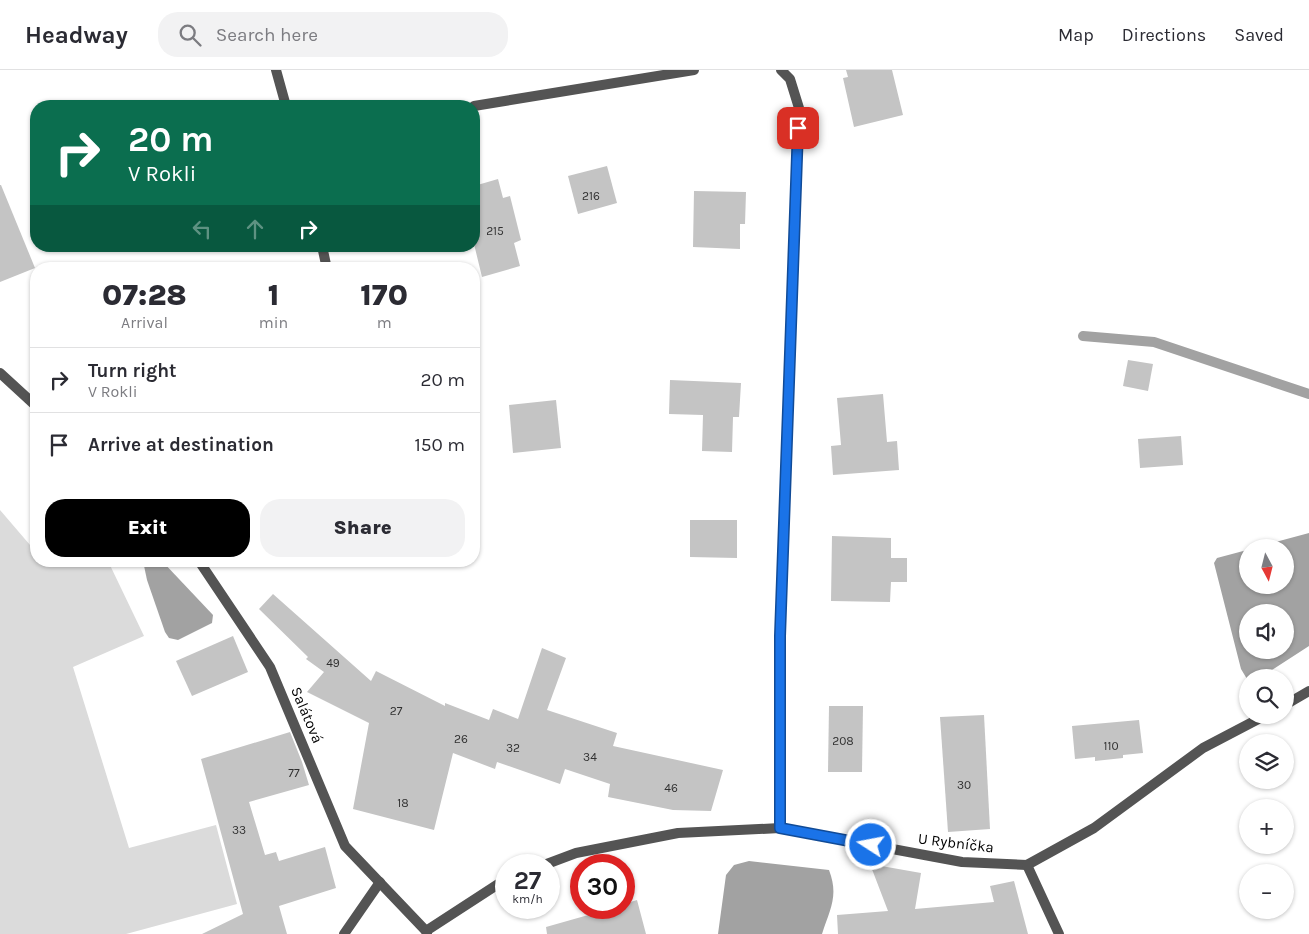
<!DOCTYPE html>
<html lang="en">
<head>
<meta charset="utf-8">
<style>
  :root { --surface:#fff; --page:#f2f2f3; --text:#2b2b33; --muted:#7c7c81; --line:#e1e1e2; --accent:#000 }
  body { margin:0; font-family:Karla,sans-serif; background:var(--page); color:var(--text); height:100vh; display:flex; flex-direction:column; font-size:19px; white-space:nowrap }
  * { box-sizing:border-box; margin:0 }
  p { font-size:16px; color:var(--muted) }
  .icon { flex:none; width:28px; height:28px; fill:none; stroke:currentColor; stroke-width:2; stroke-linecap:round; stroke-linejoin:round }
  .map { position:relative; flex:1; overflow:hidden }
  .drawer { position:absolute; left:30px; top:192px; width:450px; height:305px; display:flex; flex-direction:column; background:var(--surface); border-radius:20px; box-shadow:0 1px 4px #0004 }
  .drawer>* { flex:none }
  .hud { position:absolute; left:30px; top:30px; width:450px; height:152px; border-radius:20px; box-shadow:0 1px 4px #0004; background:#0b6e4f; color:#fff; overflow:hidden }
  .needle { width:32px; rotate:173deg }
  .fabs { position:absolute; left:1239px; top:469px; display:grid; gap:10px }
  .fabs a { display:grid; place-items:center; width:55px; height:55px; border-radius:50%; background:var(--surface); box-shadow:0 1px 4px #0004; font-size:25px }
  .speed { position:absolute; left:495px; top:784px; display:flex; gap:10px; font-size:25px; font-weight:700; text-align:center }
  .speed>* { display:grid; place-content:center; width:65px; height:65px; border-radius:50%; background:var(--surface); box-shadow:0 1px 4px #0004; line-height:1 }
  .speed small { font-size:12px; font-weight:400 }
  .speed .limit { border:8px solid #d22; background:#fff; color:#111 }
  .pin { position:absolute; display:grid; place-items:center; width:42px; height:42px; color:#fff; margin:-21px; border-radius:10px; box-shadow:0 2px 8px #0006 }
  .me { position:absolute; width:55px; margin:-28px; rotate:281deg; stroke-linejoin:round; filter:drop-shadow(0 0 4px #0008) }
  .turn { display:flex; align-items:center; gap:18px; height:105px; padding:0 15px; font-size:22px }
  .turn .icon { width:65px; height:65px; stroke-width:2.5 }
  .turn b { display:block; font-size:35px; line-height:42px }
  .lanes { display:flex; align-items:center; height:48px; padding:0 15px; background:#0003; justify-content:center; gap:25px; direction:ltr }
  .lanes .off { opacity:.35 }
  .eta { display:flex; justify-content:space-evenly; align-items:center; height:85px; text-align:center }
  .eta b { font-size:30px; font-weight:800; line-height:35px }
  .primary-button { display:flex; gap:10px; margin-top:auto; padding:10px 15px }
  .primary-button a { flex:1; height:58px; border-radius:20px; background:var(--accent); color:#fff; font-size:20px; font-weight:800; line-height:58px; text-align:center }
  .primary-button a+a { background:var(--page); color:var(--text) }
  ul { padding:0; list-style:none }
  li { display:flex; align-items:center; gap:15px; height:65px; padding:0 15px; border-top:1px solid var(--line) }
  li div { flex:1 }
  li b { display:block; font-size:19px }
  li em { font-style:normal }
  header { display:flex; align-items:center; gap:30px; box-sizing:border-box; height:70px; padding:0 25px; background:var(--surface); border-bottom:1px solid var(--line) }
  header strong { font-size:24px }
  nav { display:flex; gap:28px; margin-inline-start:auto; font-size:18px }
  .search { width:350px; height:45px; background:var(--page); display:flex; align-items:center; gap:12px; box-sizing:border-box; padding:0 18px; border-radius:20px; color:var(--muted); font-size:19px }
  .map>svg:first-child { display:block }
  .green { fill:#dbdbdb }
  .water { fill:#a2a2a2; fill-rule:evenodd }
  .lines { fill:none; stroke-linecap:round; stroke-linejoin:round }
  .stream { stroke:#a2a2a2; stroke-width:10 }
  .building { fill:#c4c4c4 }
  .minor { stroke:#545454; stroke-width:10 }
  .route-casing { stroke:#114b97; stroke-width:12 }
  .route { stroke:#1a73e8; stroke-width:9 }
  .labels { text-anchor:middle; stroke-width:4; stroke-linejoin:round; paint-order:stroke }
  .number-label { font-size:12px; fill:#313131 }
  .street-label { font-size:15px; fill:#000; stroke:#fff }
</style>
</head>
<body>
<header>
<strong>Headway</strong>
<div class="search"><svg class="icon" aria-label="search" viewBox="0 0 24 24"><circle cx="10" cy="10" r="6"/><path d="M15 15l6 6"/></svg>Search here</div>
<nav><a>Map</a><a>Directions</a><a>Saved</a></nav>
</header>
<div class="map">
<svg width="1309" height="864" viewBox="0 0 1309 864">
  <rect width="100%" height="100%" fill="#fff"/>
  <polygon class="green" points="0,440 36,482 36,491 44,491 49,497 64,491 108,491 144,566 73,597 129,778 216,755 237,834 126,864 0,864"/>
  <g class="water">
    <path d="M1309,463v113l-48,31 -14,2 -6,-10 -27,-106 3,-5 30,-8 1,35h37v-37l-28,-1zM1248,542h37v38h-37z"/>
    <polygon points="143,491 162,491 213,545 212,553 178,570 169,568 165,562 147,510"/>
    <path d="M749,791l80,9c10,26 1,39 -7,64h-104l8,-59 8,-10z"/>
  </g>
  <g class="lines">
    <polyline class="stream" points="1083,266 1154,272 1309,324"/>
  </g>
  <g class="building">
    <polygon points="846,0 892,0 903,45 854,57 843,8 848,7"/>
    <polygon points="607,96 617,133 578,144 568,106"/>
    <polygon points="498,109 503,128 510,126 521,170 514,173 520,196 482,207 474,174 474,116"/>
    <polygon points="0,115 1,115 35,198 0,212"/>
    <polygon points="694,121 746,122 745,154 740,154 740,179 693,177"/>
    <polygon points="1128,290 1153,294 1148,321 1123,316"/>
    <polygon points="670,310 741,313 739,347 733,347 732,382 702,381 703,345 669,344"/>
    <polygon points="883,324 887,372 897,371 899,400 833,405 831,376 841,375 837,328"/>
    <polygon points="556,330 561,378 513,383 509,335"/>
    <polygon points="1181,366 1183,395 1140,398 1138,369"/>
    <polygon points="690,450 737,450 737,488 690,487"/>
    <polygon points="832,466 891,468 891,488 907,488 907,512 891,512 890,532 831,531"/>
    <polygon points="273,524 371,611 376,601 445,636 445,633 489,650 493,639 518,649 542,578 566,588 547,640 617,663 613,676 723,700 711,741 673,740 608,727 610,714 565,699 560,714 497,692 495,699 453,683 434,760 353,739 369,653 307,622 324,602 306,589 308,587 259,539"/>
    <polygon points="233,566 248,602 192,626 176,591"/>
    <polygon points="829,636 863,636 862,702 828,702"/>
    <polygon points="984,645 990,759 948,762 940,647"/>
    <polygon points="1139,650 1143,683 1123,685 1123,688 1095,691 1095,687 1075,689 1072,656"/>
    <polygon points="290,662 302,692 309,715 249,732 265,785 276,782 279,791 325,777 336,818 279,836 287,864 202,864 243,844 201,689"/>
    <polygon points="870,794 921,803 915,839 994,832 990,816 1014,811 1028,864 838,864 837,845 888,841"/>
    <polygon points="637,830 646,864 547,864 546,857 613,838 624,838 624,834"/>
  </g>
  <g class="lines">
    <g class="minor">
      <polyline points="276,0 286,36"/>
      <polyline points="474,36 694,0"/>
      <polyline points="322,176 327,199"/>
      <polyline points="0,303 36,336"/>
      <polyline points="199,491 270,597 345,776 426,861 427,864"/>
      <polyline points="1285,635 1309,621"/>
      <polyline points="780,758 780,566 799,38 790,9 781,0"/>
      <polyline points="544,795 576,783 678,763 780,758 962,792 1027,795 1094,758 1203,678 1266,645"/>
      <polyline points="1027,795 1059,864"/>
      <polyline points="426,861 506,809"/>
      <polyline points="344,864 380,812"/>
    </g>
  </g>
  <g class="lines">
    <defs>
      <polyline id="route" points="798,58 780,566 780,758 871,775"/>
    </defs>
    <use href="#route" class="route-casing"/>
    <use href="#route" class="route"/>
  </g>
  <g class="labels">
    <g class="number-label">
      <text x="591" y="130">216</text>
      <text x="495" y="165">215</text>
      <text x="333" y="597">49</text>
      <text x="396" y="645">27</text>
      <text x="461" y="673">26</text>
      <text x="843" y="675">208</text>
      <text x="1111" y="680">110</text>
      <text x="513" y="682">32</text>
      <text x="590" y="691">34</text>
      <text x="294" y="707">77</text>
      <text x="964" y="719">30</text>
      <text x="671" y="722">46</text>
      <text x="403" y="737">18</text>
      <text x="239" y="764">33</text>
    </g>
    <g class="street-label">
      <text transform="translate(307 645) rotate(67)" y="5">Salátová</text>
      <text transform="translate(956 773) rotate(7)" y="5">U Rybníčka</text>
    </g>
  </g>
</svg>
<div class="fabs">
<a><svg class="needle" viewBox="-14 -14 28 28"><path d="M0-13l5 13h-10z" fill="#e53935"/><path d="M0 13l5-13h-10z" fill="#7c7c81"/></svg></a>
<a><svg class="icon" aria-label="sound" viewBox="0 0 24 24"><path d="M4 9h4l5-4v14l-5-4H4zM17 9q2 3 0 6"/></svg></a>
<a><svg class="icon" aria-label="search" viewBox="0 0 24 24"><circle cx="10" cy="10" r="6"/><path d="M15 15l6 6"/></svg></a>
<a><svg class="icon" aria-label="layers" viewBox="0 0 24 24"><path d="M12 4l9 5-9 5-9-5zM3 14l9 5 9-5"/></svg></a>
<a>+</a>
<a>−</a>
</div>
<div class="speed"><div>27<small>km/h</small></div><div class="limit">30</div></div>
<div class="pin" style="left:798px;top:58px;background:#d93025"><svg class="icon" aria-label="arrive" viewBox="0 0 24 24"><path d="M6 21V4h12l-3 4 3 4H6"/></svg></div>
<svg class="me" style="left:871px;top:775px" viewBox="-20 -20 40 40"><circle r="17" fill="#1a73e8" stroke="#fff" stroke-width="3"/><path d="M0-11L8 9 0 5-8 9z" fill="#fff"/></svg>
<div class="hud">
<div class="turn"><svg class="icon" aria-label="right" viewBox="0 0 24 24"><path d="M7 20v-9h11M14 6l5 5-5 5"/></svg><div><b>20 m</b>V Rokli</div></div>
<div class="lanes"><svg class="icon off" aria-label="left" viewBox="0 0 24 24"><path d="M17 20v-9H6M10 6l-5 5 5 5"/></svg><svg class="icon off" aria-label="ahead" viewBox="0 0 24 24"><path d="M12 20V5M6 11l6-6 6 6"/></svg><svg class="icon" aria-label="right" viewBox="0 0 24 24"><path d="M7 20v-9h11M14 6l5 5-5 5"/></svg></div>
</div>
<section class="drawer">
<div class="eta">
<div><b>07:28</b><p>Arrival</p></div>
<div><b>1</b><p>min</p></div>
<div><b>170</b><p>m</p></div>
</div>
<ul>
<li><svg class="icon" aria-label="right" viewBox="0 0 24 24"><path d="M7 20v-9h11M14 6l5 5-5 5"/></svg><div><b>Turn right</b><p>V Rokli</p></div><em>20 m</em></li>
<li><svg class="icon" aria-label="arrive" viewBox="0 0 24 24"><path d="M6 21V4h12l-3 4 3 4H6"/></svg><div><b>Arrive at destination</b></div><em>150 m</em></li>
</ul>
<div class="primary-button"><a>Exit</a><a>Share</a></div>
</section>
</div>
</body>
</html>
